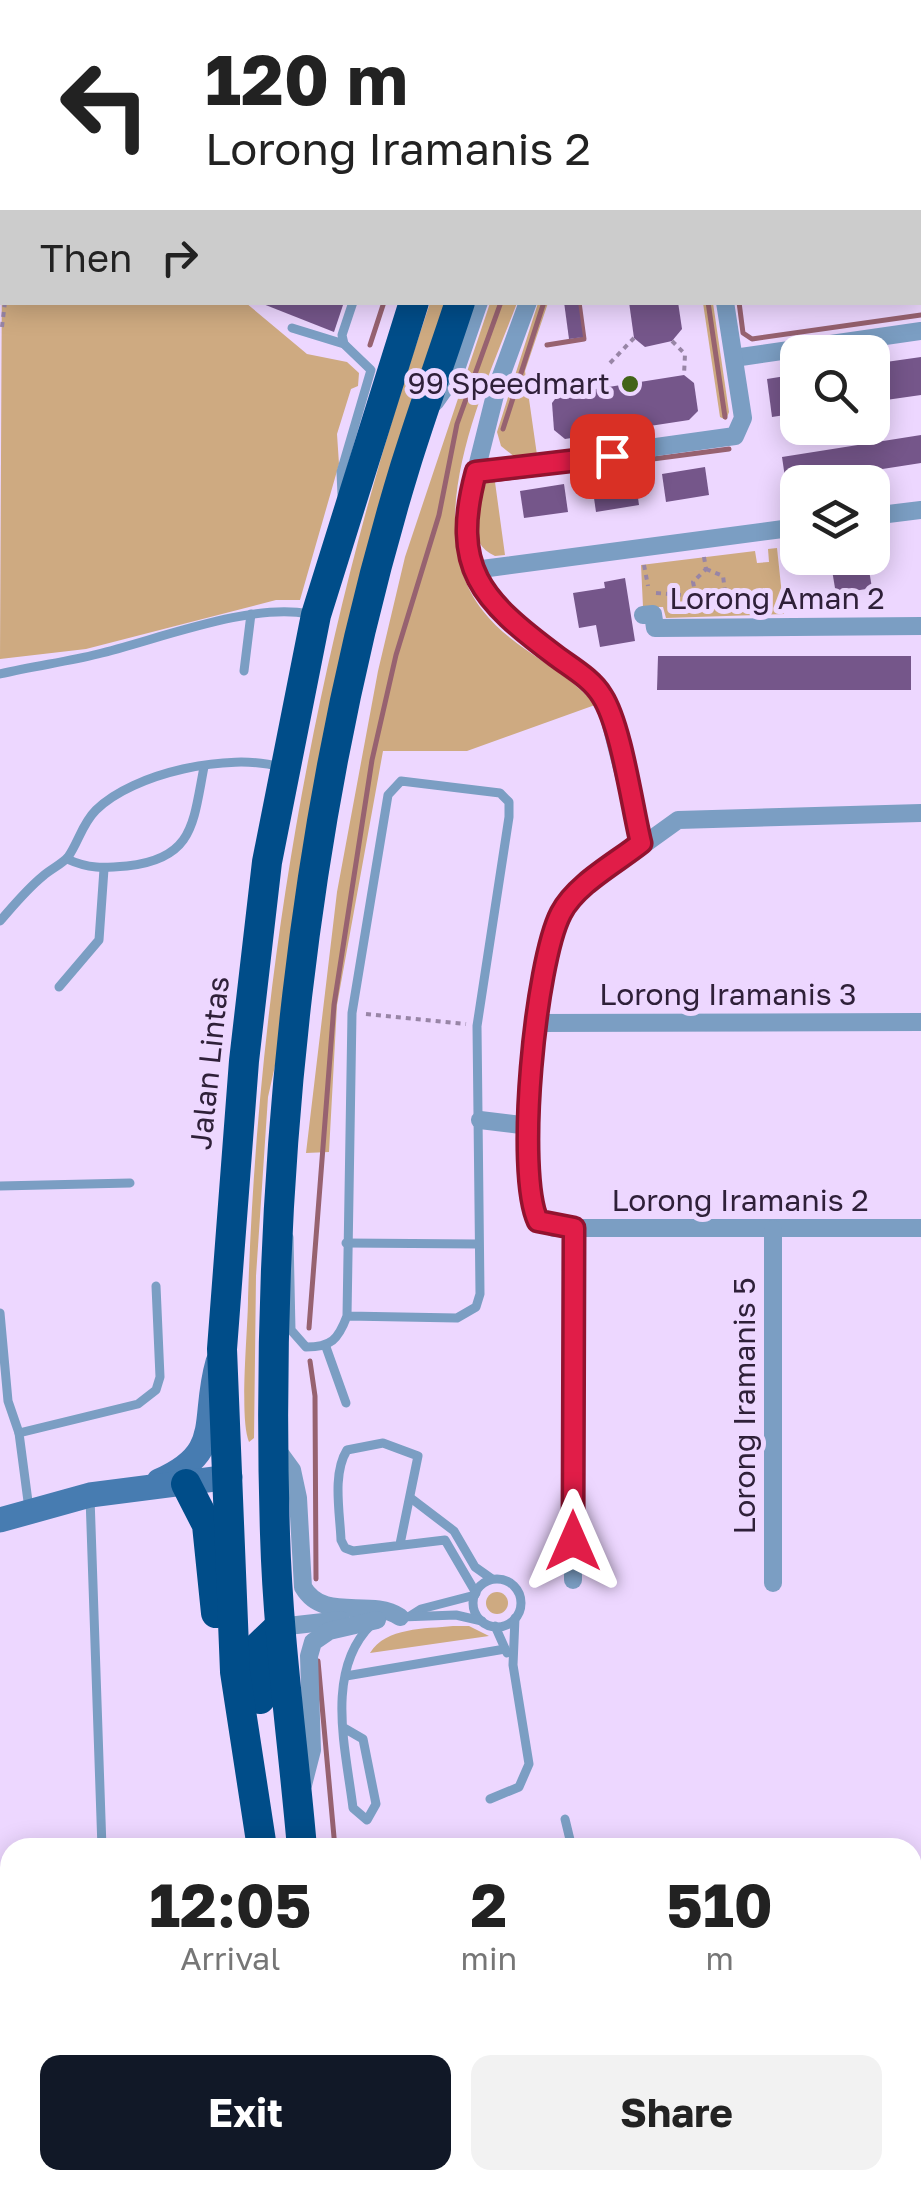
<!DOCTYPE html>
<html lang="en">
<head>
<meta charset="utf-8">
<style>
  :root { --surface:#fff; --page:#f2f2f2; --text:#222; --muted:#767676; --accent:#111827 }
  body { margin:0; font-family:"Golos Text",sans-serif; background:var(--page); color:var(--text); height:100vh; display:flex; flex-direction:column; font-size:38px; white-space:nowrap }
  * { box-sizing:border-box; margin:0 }
  p { font-size:32px; color:var(--muted) }
  .icon { flex:none; width:55px; height:55px; fill:none; stroke:currentColor; stroke-width:2; stroke-linecap:round; stroke-linejoin:round }
  .map { position:relative; flex:1; overflow:hidden }
  .drawer { position:absolute; left:0px; top:1838px; width:922px; height:352px; display:flex; flex-direction:column; background:var(--surface); border-radius:30px 30px 0 0; box-shadow:0 5px 25px #0003 }
  .drawer>* { flex:none }
  .hud { position:absolute; left:0px; top:0px; width:922px; height:305px; box-shadow:0 5px 25px #0003; background:#fff; color:var(--text); overflow:hidden }
  .fabs { position:absolute; left:780px; top:335px; display:grid; gap:20px }
  .fabs a { display:grid; place-items:center; width:110px; height:110px; border-radius:20px; background:var(--surface); box-shadow:0 5px 25px #0003; font-size:50px }
  .pin { position:absolute; display:grid; place-items:center; width:85px; height:85px; color:#fff; margin:-42px; border-radius:20px; box-shadow:0 5px 15px #0006 }
  .me { position:absolute; width:110px; margin:-55px; rotate:0deg; stroke-linejoin:round; filter:drop-shadow(0 0 8px #0008) }
  .turn { display:flex; align-items:center; gap:35px; height:210px; padding:0 40px; font-size:45px }
  .turn .icon { width:130px; height:130px; stroke-width:2.5 }
  .turn b { display:block; font-size:70px; line-height:85px }
  .then { display:flex; align-items:center; height:95px; padding:0 40px; background:#0003; gap:20px; font-size:38px }
  .eta { display:flex; justify-content:space-evenly; align-items:center; height:170px; text-align:center }
  .eta b { font-size:60px; font-weight:700; line-height:70px }
  .action { display:flex; gap:20px; margin-top:auto; padding:20px 40px }
  .action a { flex:1; height:115px; border-radius:20px; background:var(--accent); color:#fff; font-size:40px; font-weight:700; line-height:115px; text-align:center }
  .action a+a { background:var(--page); color:var(--text) }
  .map>svg:first-child { display:block }
  .green { fill:#ceaa81 }
  .lines { fill:none; stroke-linecap:round; stroke-linejoin:round }
  .stream { stroke:#976270; stroke-width:5 }
  .building { fill:#75568a }
  .path { stroke:#9885a6; stroke-width:4; stroke-dasharray:5 5; stroke-linecap:butt }
  .lane { stroke:#7b9ec3; stroke-width:9 }
  .street { stroke:#7b9ec3; stroke-width:18 }
  .secondary { stroke:#477cb1; stroke-width:25 }
  .highway { stroke:#004d89; stroke-width:30 }
  .route-casing { stroke:#92132f; stroke-width:25 }
  .route { stroke:#e11d48; stroke-width:18 }
  .poi-dot { fill:#426318; stroke:#edd7ff; stroke-width:4 }
  .labels { text-anchor:middle; stroke-width:10; stroke-linejoin:round; paint-order:stroke }
  .poi-label { font-size:30px; fill:#2f2039; stroke:#edd7ff; text-anchor:end }
  .street-label { font-size:30px; fill:#2f2039; stroke:#edd7ff }
</style>
</head>
<body>
<div class="map">
<svg width="921" height="2189" viewBox="0 0 921 2189">
  <rect width="100%" height="100%" fill="#edd7ff"/>
  <g class="green">
    <polygon points="2,261 2,302 246,303 307,354 347,362 359,373 358,386 351,389 337,434 339,464 300,600 276,600 86,649 0,659"/>
    <path d="M430,303h16l-178,794 -12,179 -2,162 -5,4c-10,-24 -1,-112 -1,-143 10,-337 73,-678 182,-996z"/>
    <path d="M490,303h27c-33,87 -100,224 -34,308 30,39 81,56 112,94l-128,46h-84l-46,254 -8,147 -23,1 31,-261 41,-221 27,-114z"/>
    <polygon points="538,303 548,303 525,371 537,455 516,458 501,446 497,432"/>
    <polygon points="703,303 713,303 729,412 726,420 720,417"/>
    <path d="M495,482l10,73 -10,1c-31,-14 -18,-48 -9,-73z"/>
    <polygon points="777,548 784,614 666,618 663,607 643,607 641,565 755,551 757,563 769,562 768,549"/>
    <circle cx="497" cy="1603" r="11"/>
    <path d="M453,1626h16l20,10 -119,17c16,-26 55,-24 83,-27z"/>
  </g>
  <g class="lines">
    <g class="stream">
      <polyline points="39,0 45,2"/>
      <polyline points="236,0 242,2"/>
      <polyline points="307,0 312,2"/>
      <polyline points="371,2 372,0"/>
      <polyline points="501,2 502,0"/>
      <polyline points="621,2 623,0"/>
      <polyline points="0,87 2,87"/>
      <polyline points="920,90 921,90"/>
      <polyline points="0,118 2,119"/>
      <polyline points="920,120 921,120"/>
      <polyline points="0,272 2,261"/>
      <polyline points="708,302 725,417"/>
      <polyline points="739,302 743,333 752,339 921,315"/>
      <polyline points="370,345 384,302"/>
      <polyline points="547,345 584,339 579,302"/>
      <polyline points="503,429 544,302"/>
      <polyline points="492,480 729,449"/>
      <polyline points="309,1328 334,1005 372,760 396,655 439,515 457,424 501,302"/>
      <polyline points="310,1361 315,1396 316,1579"/>
      <polyline points="318,1661 335,1848"/>
    </g>
  </g>
  <g class="building">
    <polygon points="258,302 344,302 334,332"/>
    <polygon points="564,302 578,302 583,337 569,339"/>
    <polygon points="629,302 678,302 682,329 672,341 645,347 634,338"/>
    <polygon points="921,357 921,395 872,402 872,364"/>
    <polygon points="798,374 798,413 772,417 767,379"/>
    <polygon points="684,375 694,383 698,411 689,420 565,439 554,430 552,403 558,395"/>
    <polygon points="921,435 921,463 786,484 782,457"/>
    <polygon points="705,467 709,495 666,502 662,474"/>
    <polygon points="635,477 639,505 596,512 592,484"/>
    <polygon points="564,484 568,512 524,518 520,491"/>
    <polygon points="830,558 867,558 872,588 836,594"/>
    <polygon points="625,578 635,641 600,647 596,625 579,628 573,593 605,588 604,582"/>
    <polygon points="658,656 911,656 911,690 657,690"/>
  </g>
  <g class="lines">
    <g class="path">
      <polyline points="419,2 420,0"/>
      <polyline points="479,2 480,0"/>
      <polyline points="920,216 921,216"/>
      <polyline points="2,327 5,302"/>
      <polyline points="672,341 685,354 684,375"/>
      <polyline points="610,363 634,338"/>
      <polyline points="704,557 706,569 693,582 696,596 712,605 713,612"/>
      <polyline points="644,565 648,586"/>
      <polyline points="706,569 723,576 725,591 712,605"/>
      <polyline points="656,593 696,596"/>
      <polyline points="366,1014 466,1024"/>
    </g>
    <g class="lane">
      <polyline points="292,328 344,344 371,370 341,472 342,495"/>
      <polyline points="344,344 342,335 353,302"/>
      <polyline points="244,671 251,614"/>
      <path d="M0,674c33,-8 66,-12 98,-20 58,-14 155,-52 210,-40"/>
      <path d="M67,859c22,10 36,9 60,7 67,-7 66,-43 77,-99"/>
      <path d="M0,921c14,-16 27,-32 43,-45 8,-7 19,-12 25,-19 11,-16 14,-33 28,-47 37,-37 134,-58 184,-43"/>
      <polyline points="59,987 99,940 104,869"/>
      <polyline points="0,1186 130,1183"/>
      <path d="M289,1237l2,93 15,17c25,0 32,-7 41,-31l5,-303 36,-218 13,-14 99,12 9,9v15l-32,209 3,268 -4,13 -19,11 -110,-2"/>
      <polyline points="346,1243 478,1244"/>
      <polyline points="0,1313 8,1401 19,1433"/>
      <polyline points="326,1347 346,1403"/>
      <polyline points="90,1497 102,1848"/>
      <polyline points="412,1499 454,1531 475,1567 492,1579"/>
      <polyline points="29,1509 19,1433 138,1404 156,1390 160,1377 156,1286"/>
      <path d="M400,1544l18,-88 -35,-13 -36,7c-15,24 -7,63 -6,90l4,8 8,3 92,-11 31,53"/>
      <circle cx="497" cy="1603" r="24"/>
      <polyline points="410,1616 421,1609 475,1595"/>
      <polyline points="401,1617 456,1615 482,1621"/>
      <polyline points="495,1626 507,1653"/>
      <polyline points="346,1676 505,1649"/>
      <path d="M344,1728l19,11 13,65 -9,16 -14,-12c-7,-58 -29,-138 19,-184"/>
      <polyline points="490,1799 519,1787 529,1764 513,1665 515,1618"/>
      <polyline points="565,1819 572,1848"/>
      <polyline points="0,2089 10,2084"/>
      <polyline points="0,2107 10,2105"/>
      <polyline points="162,2180 163,2189"/>
      <polyline points="257,2180 259,2189"/>
      <polyline points="409,2180 414,2189"/>
      <polyline points="581,2180 584,2189"/>
    </g>
    <g class="street">
      <polyline points="265,0 271,2"/>
      <polyline points="388,2 389,0"/>
      <polyline points="602,2 603,0"/>
      <polyline points="0,102 2,103"/>
      <polyline points="920,106 921,106"/>
      <polyline points="528,302 497,387 465,515 465,540 474,570 493,602 604,697 641,843"/>
      <polyline points="734,358 921,331"/>
      <polyline points="435,402 454,375 479,302"/>
      <polyline points="477,472 735,436 743,418 725,302"/>
      <polyline points="872,516 921,510"/>
      <polyline points="474,570 798,527"/>
      <polyline points="643,615 653,614 655,628 921,626"/>
      <polyline points="921,813 678,820 578,892 562,910 553,931 535,1023 529,1126 531,1205 538,1221 554,1228 921,1228"/>
      <polyline points="535,1023 921,1022"/>
      <polyline points="480,1120 529,1126"/>
      <polyline points="773,1229 773,1583"/>
      <path d="M276,1448l16,22 6,28 5,89c21,36 66,10 97,30"/>
      <polyline points="573,1580 573,1228"/>
      <polyline points="279,1627 341,1620"/>
      <polyline points="303,1785 312,1750 309,1656 313,1642 329,1631 377,1620"/>
      <polyline points="912,2091 921,2088"/>
      <polyline points="0,2170 0,2189"/>
      <polyline points="844,2180 851,2189"/>
    </g>
    <g class="secondary">
      <path d="M159,1481c66,-29 42,-60 59,-119"/>
      <polyline points="0,1520 90,1495 230,1477"/>
    </g>
    <g class="highway">
      <polyline points="532,2 534,0"/>
      <polyline points="586,2 587,0"/>
      <polyline points="186,1484 207,1525 216,1613"/>
      <polyline points="260,1699 256,1649 279,1627"/>
      <polyline points="262,1848 235,1672 222,1349 244,1061 267,862 316,615 414,302"/>
      <path d="M302,1848c-9,-105 -24,-209 -27,-314 -11,-352 27,-730 130,-1067 17,-55 37,-110 55,-165"/>
      <polyline points="319,2180 321,2189"/>
      <polyline points="367,2180 369,2189"/>
    </g>
  </g>
  <g class="lines">
    <defs>
      <path id="route" d="M573,1541l1,-313 -36,-7c-23,-48 -3,-258 23,-308 15,-29 55,-50 80,-70 -9,-37 -20,-118 -39,-147 -10,-17 -30,-28 -46,-40 -75,-56 -106,-88 -80,-184l136,-16"/>
    </defs>
    <use href="#route" class="route-casing"/>
    <use href="#route" class="route"/>
  </g>
  <circle class="poi-dot" cx="630" cy="384" r="10"/>
  <g class="labels">
    <g class="poi-label">
      <text x="610" y="394">99 Speedmart</text>
    </g>
    <g class="street-label">
      <text x="777" y="609">Lorong Aman 2</text>
      <text x="728" y="1005">Lorong Iramanis 3</text>
      <text transform="translate(210 1063) rotate(-84)" y="10">Jalan Lintas</text>
      <text x="740" y="1211">Lorong Iramanis 2</text>
      <text transform="translate(745 1406) rotate(-90)" y="10">Lorong Iramanis 5</text>
    </g>
  </g>
</svg>
<div class="fabs">
<a><svg class="icon" aria-label="search" viewBox="0 0 24 24"><circle cx="10" cy="10" r="6"/><path d="M15 15l6 6"/></svg></a>
<a><svg class="icon" aria-label="layers" viewBox="0 0 24 24"><path d="M12 4l9 5-9 5-9-5zM3 14l9 5 9-5"/></svg></a>
</div>
<div class="pin" style="left:612px;top:456px;background:#d93025"><svg class="icon" aria-label="arrive" viewBox="0 0 24 24"><path d="M6 21V4h12l-3 4 3 4H6"/></svg></div>
<svg class="me" style="left:573px;top:1541px" viewBox="-20 -20 40 40"><path d="M0-17L14 15 0 8-14 15z" fill="#e11d48" stroke="#fff" stroke-width="4"/></svg>
<div class="hud">
<div class="turn"><svg class="icon" aria-label="left" viewBox="0 0 24 24"><path d="M17 20v-9H6M10 6l-5 5 5 5"/></svg><div><b>120 m</b>Lorong Iramanis 2</div></div>
<div class="then">Then<svg class="icon" aria-label="right" viewBox="0 0 24 24"><path d="M7 20v-9h11M14 6l5 5-5 5"/></svg></div>
</div>
<section class="drawer">
<div class="eta">
<div><b>12:05</b><p>Arrival</p></div>
<div><b>2</b><p>min</p></div>
<div><b>510</b><p>m</p></div>
</div>
<div class="action"><a>Exit</a><a>Share</a></div>
</section>
</div>
</body>
</html>
